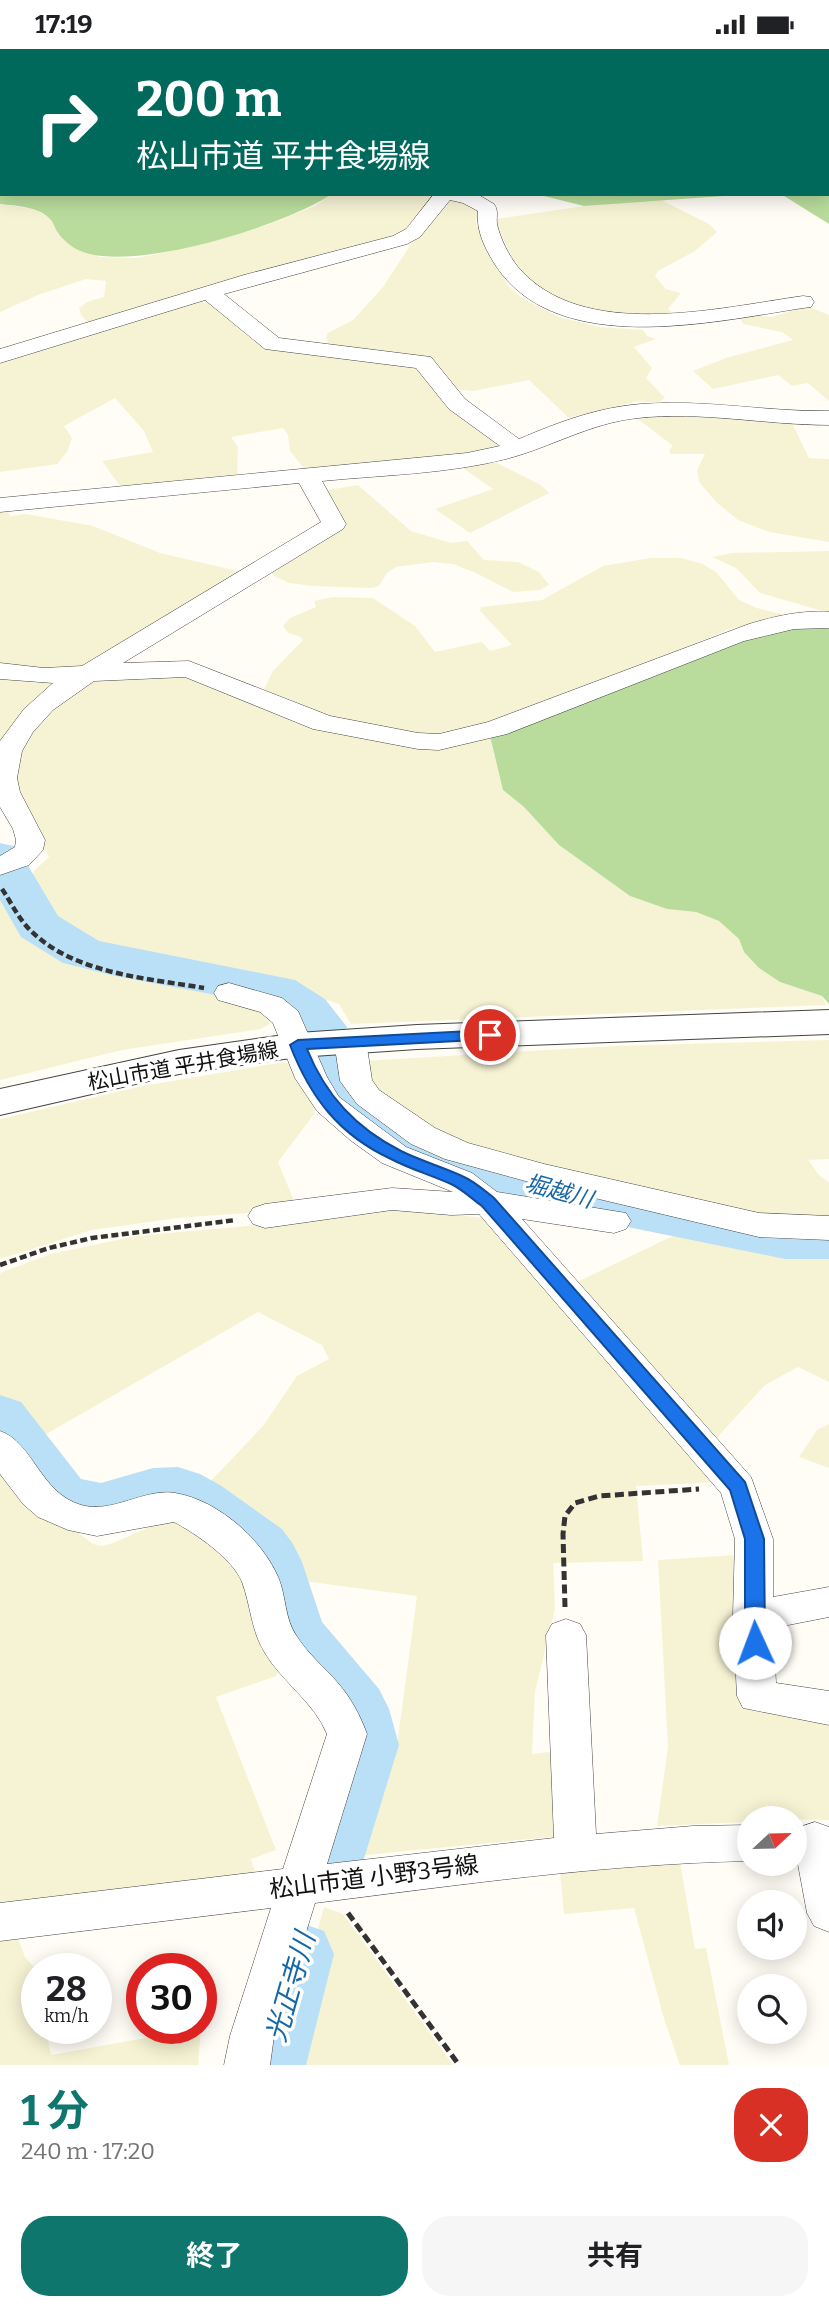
<!DOCTYPE html>
<html lang="ja">
<head>
<meta charset="utf-8">
<style>
  :root { --surface:#fff; --page:#f6f6f6; --text:#202124; --muted:#757577; --accent:#0f766e }
  body { margin:0; font-family:Bitter,"Noto Sans JP",serif; background:var(--page); color:var(--text); height:100vh; display:flex; flex-direction:column; font-size:26px; white-space:nowrap }
  * { box-sizing:border-box; margin:0 }
  p { font-size:23px; color:var(--muted) }
  .icon { flex:none; width:38px; height:38px; fill:none; stroke:currentColor; stroke-width:2; stroke-linecap:round; stroke-linejoin:round }
  .map { position:relative; height:2016px; overflow:hidden }
  .panel { display:flex; flex-direction:column; background:var(--surface); flex:1 }
  .panel>* { flex:none }
  .hud { position:absolute; left:0px; top:0px; width:830px; height:147px; box-shadow:0 4px 18px #0003; background:#00695c; color:#fff; overflow:hidden }
  .needle { width:46px; rotate:68deg }
  .controls { position:absolute; left:737px; top:1757px; display:grid; gap:14px }
  .controls a { display:grid; place-items:center; width:70px; height:70px; border-radius:50%; background:var(--surface); box-shadow:0 4px 18px #0003; font-size:35px }
  .speed { position:absolute; left:21px; top:1904px; display:flex; gap:14px; font-size:35px; font-weight:700; text-align:center }
  .speed>* { display:grid; place-content:center; width:91px; height:91px; border-radius:50%; background:var(--surface); box-shadow:0 4px 18px #0003; line-height:1 }
  .speed small { font-size:18px; font-weight:400 }
  .speed .limit { border:10px solid #d22; background:#fff; color:#111 }
  .pin { position:absolute; display:grid; place-items:center; width:60px; height:60px; color:#fff; margin:-30px; border:4px solid #fff; border-radius:50%; box-shadow:0 2px 7px #0007 }
  .me { position:absolute; width:77px; margin:-38px; rotate:358deg; stroke-linejoin:round; filter:drop-shadow(0 0 5px #0008) }
  .turn { display:flex; align-items:center; gap:24px; height:147px; padding:0 21px; font-size:32px }
  .turn .icon { width:91px; height:91px; stroke-width:2.5 }
  .turn b { display:block; font-size:49px; line-height:60px }
  .round { display:grid; place-items:center; flex:none; width:74px; height:74px; border-radius:28px; background:var(--page) }
  .headline { display:flex; align-items:center; justify-content:space-between; height:119px; padding:0 21px }
  h1 { font-size:42px; font-weight:700; line-height:52px; color:var(--accent) }
  .action { display:flex; gap:14px; margin-top:auto; padding:14px 21px }
  .action a { flex:1; height:80px; border-radius:28px; background:var(--accent); color:#fff; font-size:28px; font-weight:700; line-height:80px; text-align:center }
  .action a+a { background:var(--page); color:var(--text) }
  .status { display:flex; justify-content:space-between; align-items:center; height:49px; padding:0 35px; background:var(--surface); direction:ltr }
  .status svg { height:19px; fill:currentColor }
  .map>svg:first-child { display:block }
  .farmland { fill:#f6f3d4 }
  .forest { fill:#b9dc9c }
  .lines { fill:none; stroke-linecap:round; stroke-linejoin:round }
  .river { fill:#b9e0f7; fill-rule:evenodd }
  .minor-casing { stroke:#444; stroke-width:1 }
  .tertiary-casing { stroke:#444; stroke-width:2 }
  .path-far2 { stroke:#333; stroke-width:2.5; stroke-dasharray:4.5 2.5; stroke-linecap:butt }
  .path-far1 { stroke:#333; stroke-width:4.5; stroke-dasharray:7 3.5; stroke-linecap:butt }
  .path { stroke:#333; stroke-width:5; stroke-dasharray:9 4.5; stroke-linecap:butt }
  .minor { fill:#fff; fill-rule:evenodd }
  .tertiary { fill:#fff; fill-rule:evenodd }
  .route { fill:#1a73e8; stroke:#114b97; stroke-width:2 }
  .labels { text-anchor:middle; stroke-width:7; stroke-linejoin:round; paint-order:stroke }
  .street-label { font-size:21px; fill:#111; stroke:#fff }
  .water-label { font-size:23px; font-style:italic; fill:#1768a6; stroke:#fff }
  .near-street-label { font-size:24px; fill:#111; stroke:#fff }
  .near-water-label { font-size:28px; font-style:italic; fill:#1768a6; stroke:#fff }
</style>
</head>
<body>
<div class="status"><b>17:19</b><svg viewBox="0 0 49 12"><path d="M0 12V9h3v3zM5 12V6h3v6zM10 12V3h3v9zM15 12V0h3v12zM26 1h20v11H26zM47 4h2v5h-2z"/></svg></div>
<div class="map">
<svg width="829" height="2016" viewBox="0 0 829 2016">
  <rect width="100%" height="100%" fill="#fffdf5"/>
  <g class="farmland">
    <polygon points="332,145 437,145 406,180 392,187 191,242 88,274 81,266 79,259 87,253 104,248 106,232 86,230 38,246 0,263 0,155 34,160 51,170 58,185 100,208 136,209 163,204 270,175 315,157"/>
    <polygon points="447,148 477,157 480,165 475,171 477,176 486,187 508,237 522,249 559,268 599,278 643,281 647,287 656,290 634,298 652,319 646,329 665,349 657,354 638,352 569,369 529,331 473,342 452,340 425,310 329,295 326,289 328,284 353,271 383,238 426,172"/>
    <polygon points="659,150 709,175 717,183 695,202 658,222 655,227 666,240 681,244 668,260 675,265 628,267 573,259 520,226 498,179 497,170 584,157"/>
    <polygon points="201,250 206,254 211,253 263,294 419,314 505,396 453,408 307,423 290,402 288,386 283,379 231,388 238,398 237,430 122,440 102,412 153,403 144,382 115,349 64,377 72,389 67,403 57,415 0,423 0,311"/>
    <polygon points="807,257 829,266 829,352 808,334 792,337 778,326 713,340 693,322 726,309 793,291 782,283 743,275 740,268 749,265 771,268"/>
    <polygon points="681,365 792,374 809,409 829,410 829,493 769,483 738,471 716,453 699,433 697,421 705,405 671,405 669,401 673,397 634,367"/>
    <polygon points="482,413 497,414 541,436 549,444 470,484 435,460 493,440 461,418"/>
    <polygon points="358,436 411,482 451,494 467,492 484,511 518,513 539,523 549,536 540,541 513,543 476,524 453,515 433,513 396,518 387,524 379,537 371,539 313,537 289,534 274,527 270,522 341,476 322,442"/>
    <polygon points="7,462 10,467 26,465 93,477 160,504 246,524 79,622 0,617 0,463"/>
    <polygon points="829,502 829,564 760,544 736,519 712,508 732,504"/>
    <polygon points="650,509 681,509 703,515 717,524 739,551 757,559 794,568 732,579 535,661 439,689 355,677 262,644 273,622 303,591 299,587 288,584 283,577 290,569 316,558 314,552 333,548 373,549 415,577 435,603 482,593 490,602 512,596 480,562 481,558 542,551 603,517"/>
    <polygon points="185,625 306,678 414,698 490,687 503,741 524,758 559,796 630,847 667,860 696,863 719,872 739,890 744,903 780,933 822,947 826,956 351,975 339,955 279,934 115,905 72,890 42,862 30,836 34,822 49,808 11,736 18,703 53,656 95,629"/>
    <polygon points="0,628 37,634 54,632 0,709"/>
    <polygon points="0,845 24,883 58,908 81,919 228,947 262,959 271,970 268,976 261,980 122,1001 0,1031"/>
    <polygon points="829,991 829,1110 808,1111 819,1126 829,1134 829,1169 785,1173 461,1097 375,1047 363,1012 614,997"/>
    <polygon points="284,1013 291,1015 314,1054 315,1064 278,1113 295,1154 258,1163 178,1169 92,1181 0,1210 0,1070 143,1037"/>
    <polygon points="411,1160 483,1169 717,1433 636,1437 643,1512 553,1514 555,1560 535,1643 532,1705 558,1702 560,1787 356,1807 382,1702 396,1704 417,1547 296,1531 283,1503 262,1475 207,1436 263,1377 297,1327 329,1310 322,1296 258,1263 36,1391 0,1351 0,1224 51,1205 136,1187 271,1175 356,1162"/>
    <polygon points="679,1184 799,1204 829,1204 829,1333 798,1318 765,1336 713,1393 573,1235"/>
    <polygon points="829,1375 829,1419 799,1408 817,1381"/>
    <polygon points="0,1423 93,1495 102,1497 113,1494 173,1468 232,1504 283,1617 276,1627 216,1648 276,1801 251,1810 257,1829 0,1860"/>
    <polygon points="737,1506 742,1658 829,1672 829,1771 749,1769 749,1773 657,1777 668,1698 658,1511"/>
    <polygon points="680,1813 695,1900 706,1899 729,2016 680,2016 665,1973 634,1859 564,1865 560,1823"/>
    <polygon points="324,1858 343,1865 453,2016 281,2016"/>
    <polygon points="17,1887 25,1908 37,1922 37,1979 45,1979 51,2006 201,1979 198,2016 0,2016 0,1890"/>
  </g>
  <g class="forest">
    <polygon points="23,0 829,0 829,175 781,145 828,145 828,2"/>
    <path d="M0,22l2,123h330c-46,31 -203,81 -254,56 -6,-3 -16,-11 -20,-17 -3,-4 -4,-10 -8,-14 -12,-13 -34,-13 -50,-15z"/>
    <polygon points="536,145 751,145 584,157"/>
    <polygon points="801,576 829,580 829,955 822,947 780,933 759,919 744,903 739,890 719,872 696,863 667,860 630,847 559,796 524,758 503,741 490,687 736,592"/>
  </g>
  <g class="lines">
    <g class="river">
      <path d="M0,794l17,4 41,69 41,25 196,39 30,19 22,28 -8,12c-43,11 -41,-17 -76,-35l-152,-29 -48,-12 -42,-26 -21,-37z"/>
      <polygon points="331,993 350,998 368,1036 378,1047 406,1068 438,1086 565,1127 785,1170 829,1170 829,1210 785,1210 559,1164 400,1112 368,1094 340,1071 317,1043 305,1010 312,998"/>
      <polygon points="0,1346 21,1353 81,1430 101,1434 153,1419 178,1418 200,1425 220,1436 282,1480 293,1495 302,1513 322,1573 379,1640 389,1660 399,1696 362,1816 352,1838 327,1847 302,1838 292,1816 331,1696 324,1672 280,1619 257,1575 240,1519 169,1466 153,1467 101,1482 83,1481 37,1464 0,1414"/>
      <polygon points="298,1873 324,1882 334,1905 306,2016 230,2016 262,1905 272,1882"/>
    </g>
    <defs>
      <g id="minor">
        <path d="M434,145h43l17,10c5,7 2,12 3,20 3,14 12,32 21,43 64,75 199,41 285,29l8,1 3,5 -3,5 -8,1c-91,14 -246,50 -307,-42 -11,-17 -20,-35 -18,-55l-15,-8 -13,-3 -30,37 -13,7 -183,50 55,44 152,19 34,42 54,40c40,-17 80,-32 123,-35 62,-5 125,8 187,7v14c-63,0 -128,-14 -191,-7 -48,5 -86,29 -132,41 -59,15 -123,16 -184,22l24,43 -3,5 -220,134 66,-2 141,55 88,17 21,1 49,-12 261,-98c27,-8 52,-14 80,-12v16l-35,1 -50,12 -237,93 -68,16 -21,-1 -105,-20 -128,-52 -91,4 -41,29 -20,22 -11,19 -5,27 3,14 25,48 -2,10 -14,15 -29,10v-19l15,-9 1,-7 -3,-11 -13,-22v-66l24,-32 29,-26 -53,-4v-16l44,5 38,-2 239,-144 -22,-39 -299,29v-14l467,-45 33,-7 -51,-37 -33,-41 -151,-19 -60,-49 -205,63v-14l244,-74 149,-39 13,-7z"/>
        <polygon points="229,934 282,949 298,962 327,1028 339,1048 406,1098 472,1124 497,1143 626,1164 631,1172 626,1180 614,1184 522,1170 751,1428 773,1490 773,1548 829,1538 829,1568 773,1579 776,1634 829,1642 829,1676 743,1659 737,1647 733,1567 735,1490 721,1444 479,1165 451,1166 392,1161 265,1179 253,1175 248,1167 253,1159 265,1155 392,1139 453,1143 382,1114 350,1091 317,1062 295,1029 273,974 260,963 218,951 214,944 218,937"/>
        <polygon points="350,982 361,985 366,992 372,1031 379,1041 435,1079 468,1094 544,1115 759,1164 829,1167 829,1191 759,1188 544,1137 445,1110 411,1095 357,1055 340,1032 334,992 339,985"/>
        <path d="M0,1382c33,11 40,62 81,74 32,9 63,-17 94,-12 43,7 88,47 104,86 7,18 6,40 17,56 11,18 28,32 42,48 13,15 22,32 29,51l-40,130 227,-26 -8,-203 6,-11 14,-5 14,5 6,11 10,199 97,-8 56,-1v36c-145,3 -290,24 -434,42l-41,133 -4,29h-46l6,-29 41,-128 -271,33v-38l283,-34 44,-135c-13,-32 -45,-52 -62,-81 -14,-22 -14,-47 -23,-71 -9,-23 -47,-49 -68,-60l-77,14 -29,-6 -30,-13 -15,-13 -23,-30z"/>
        <polygon points="815,1773 829,1778 829,1883 814,1877 807,1864 794,1794 800,1778"/>
      </g>
      <polygon id="tertiary" points="829,961 829,985 417,1000 298,1008 179,1025 0,1066 0,1040 179,1001 298,984 417,976"/>
    </defs>
    <use href="#minor" class="minor-casing"/>
    <use href="#tertiary" class="tertiary-casing"/>
    <polyline class="path-far2" points="185,2 190,0"/>
    <g class="path-far1">
      <path d="M2,840c9,13 16,29 28,41 44,44 116,48 174,58"/>
      <polyline points="0,1216 49,1199 92,1189 236,1171"/>
    </g>
    <g class="path">
      <polyline points="565,1558 563,1485 565,1467 575,1454 599,1447 699,1440"/>
      <polyline points="348,1864 459,2016"/>
    </g>
    <use href="#minor" class="minor"/>
    <use href="#tertiary" class="tertiary"/>
  </g>
  <path class="route" d="M490,981l5,1 3,4 -3,4 -188,10c19,47 49,79 94,102 20,10 42,16 61,25 12,5 22,14 32,22l251,284 19,57 1,104 -3,5 -7,3 -7,-3 -3,-5v-104l-15,-49 -248,-284c-10,-7 -20,-17 -31,-22 -20,-9 -41,-15 -60,-25 -52,-24 -81,-62 -101,-114l8,-5z"/>
  <g class="labels">
    <g class="street-label">
      <text transform="translate(183 1017) rotate(-10)" y="7">松山市道 平井食場線</text>
    </g>
    <g class="water-label">
      <text transform="translate(559 1142) rotate(15)" y="8">堀越川</text>
    </g>
    <g class="near-street-label">
      <text transform="translate(374 1828) rotate(-7)" y="8">松山市道 小野3号線</text>
    </g>
    <g class="near-water-label">
      <text transform="translate(290 1938) rotate(-74)" y="10">光正寺川</text>
    </g>
  </g>
</svg>
<div class="controls">
<a><svg class="needle" viewBox="-14 -14 28 28"><path d="M0-13l5 13h-10z" fill="#e53935"/><path d="M0 13l5-13h-10z" fill="#757577"/></svg></a>
<a><svg class="icon" aria-label="sound" viewBox="0 0 24 24"><path d="M4 9h4l5-4v14l-5-4H4zM17 9q2 3 0 6"/></svg></a>
<a><svg class="icon" aria-label="search" viewBox="0 0 24 24"><circle cx="10" cy="10" r="6"/><path d="M15 15l6 6"/></svg></a>
</div>
<div class="speed"><div>28<small>km/h</small></div><div class="limit">30</div></div>
<div class="pin" style="left:490px;top:986px;background:#d93025"><svg class="icon" aria-label="arrive" viewBox="0 0 24 24"><path d="M6 21V4h12l-3 4 3 4H6"/></svg></div>
<svg class="me" style="left:755px;top:1594px" viewBox="-20 -20 40 40"><circle r="19" fill="#fff"/><path d="M0-13L10 11 0 6-10 11z" fill="#1a73e8"/></svg>
<div class="hud">
<div class="turn"><svg class="icon" aria-label="right" viewBox="0 0 24 24"><path d="M7 20v-9h11M14 6l5 5-5 5"/></svg><div><b>200 m</b>松山市道 平井食場線</div></div>
</div>
</div>
<section class="panel">
<div class="headline"><div><h1>1 分</h1><p>240 m · 17:20</p></div><a class="round" style="background:#d93025;color:#fff"><svg class="icon" aria-label="close" viewBox="0 0 24 24"><path d="M6 6l12 12M18 6L6 18"/></svg></a></div>
<div class="action"><a>終了</a><a>共有</a></div>
</section>
</body>
</html>
